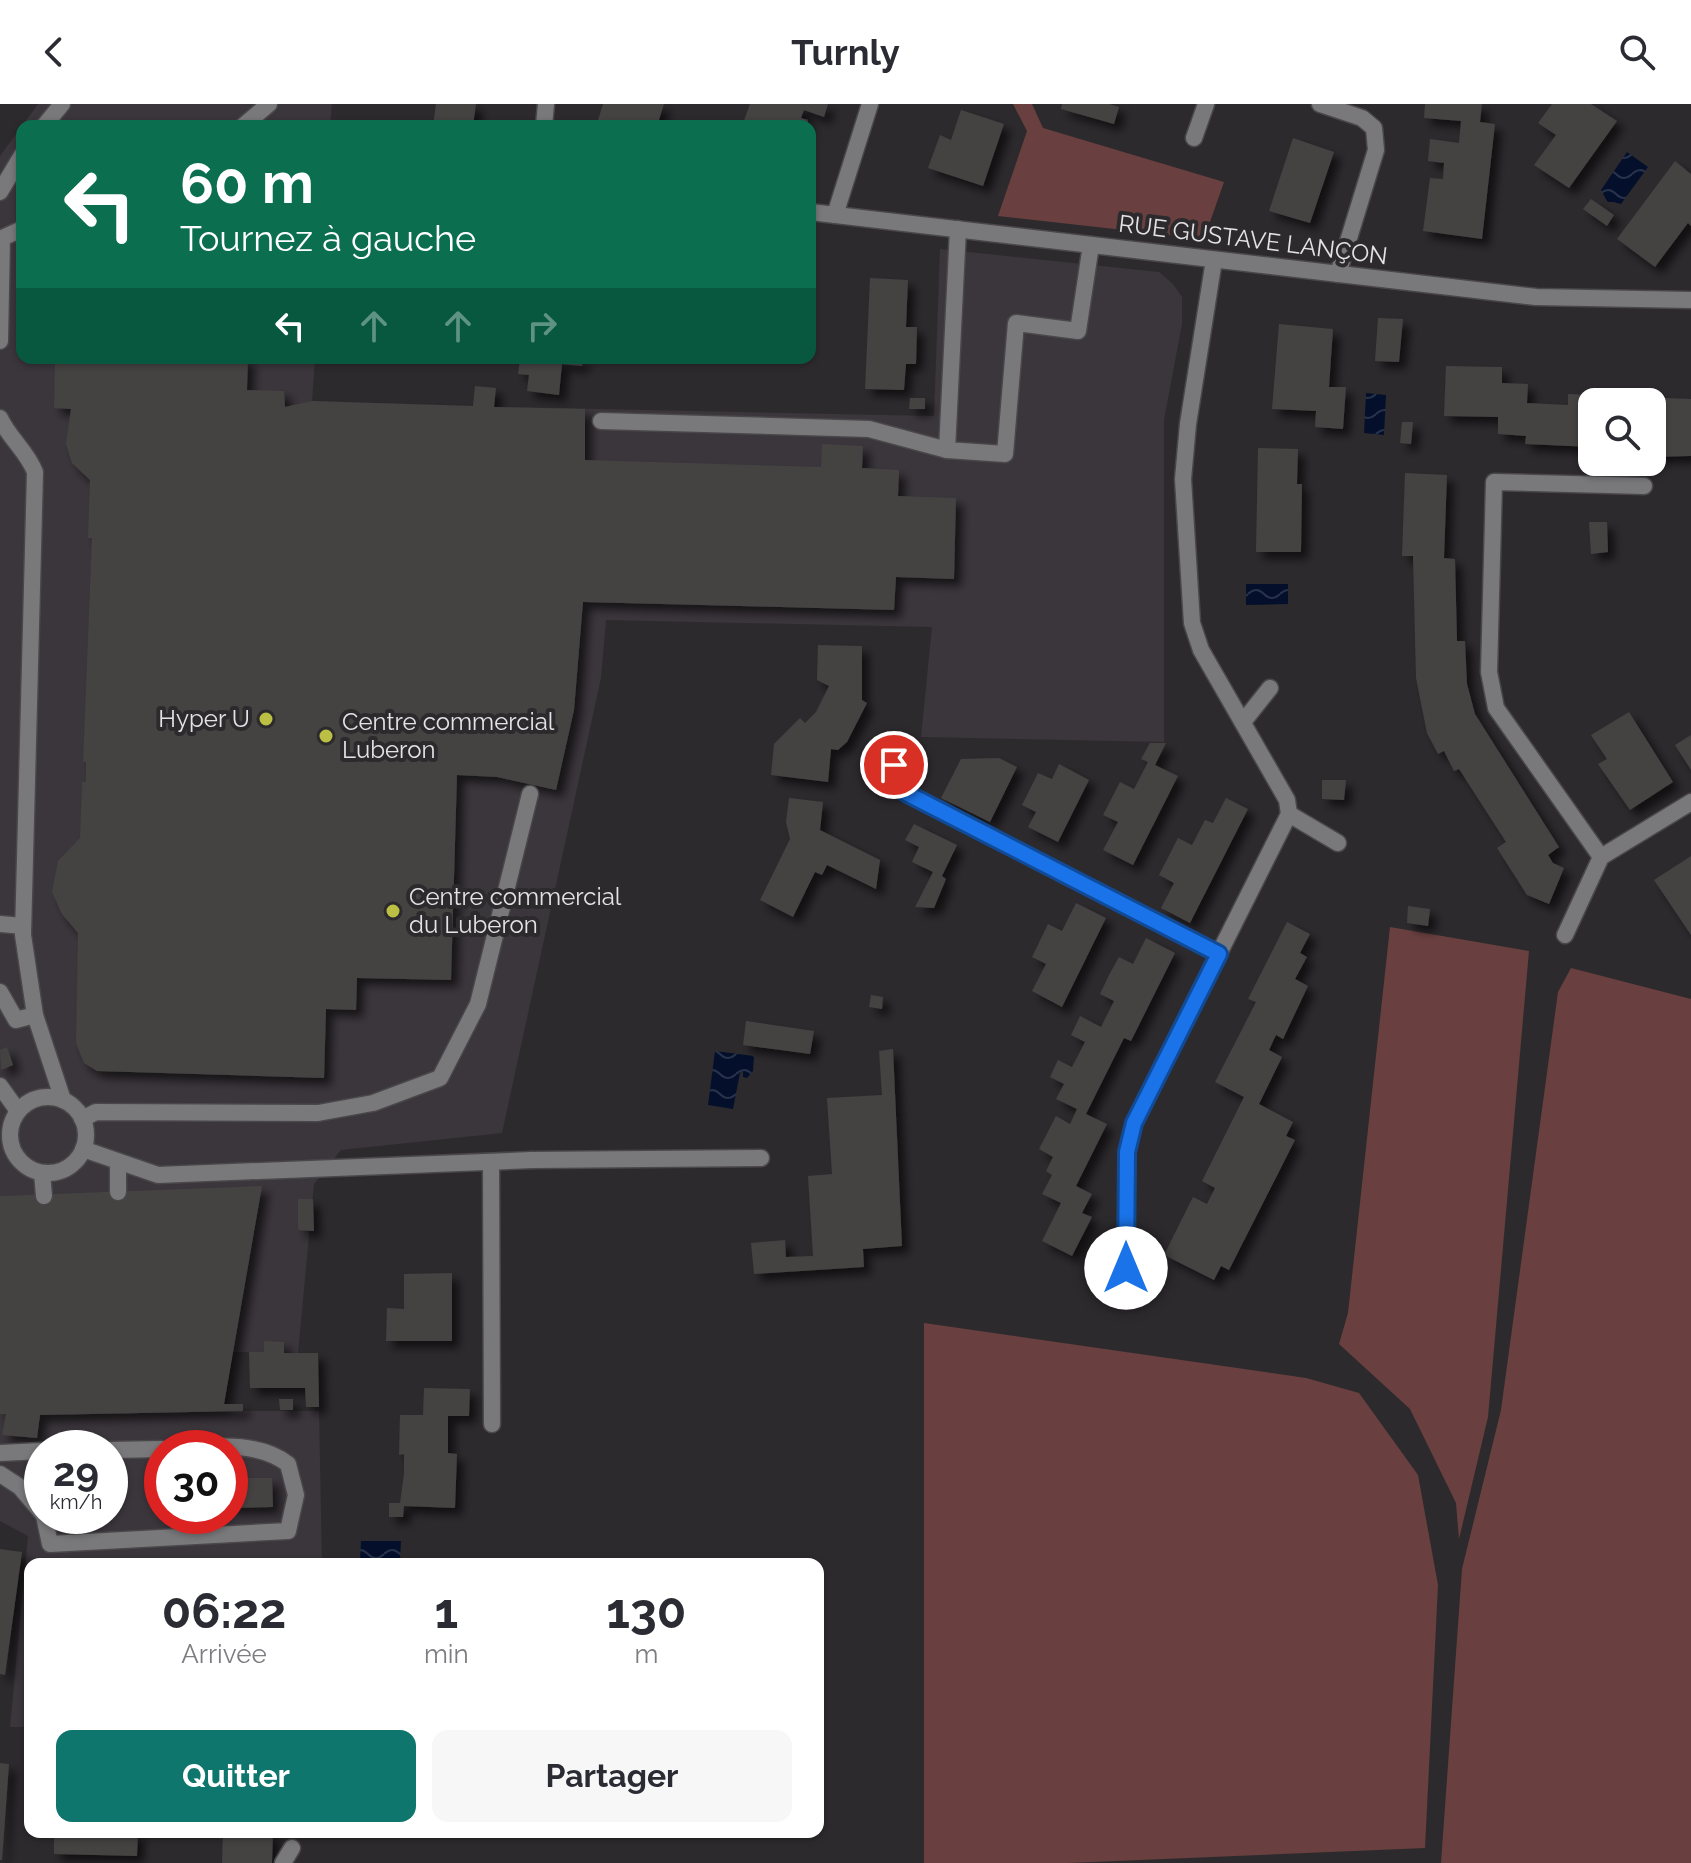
<!DOCTYPE html>
<html lang="fr">
<head>
<meta charset="utf-8">
<style>
  :root { --surface:#fff; --page:#f7f7f7; --text:#2b2b33; --muted:#7c7c81; --accent:#0f766e }
  body { margin:0; font-family:Raleway,sans-serif; background:var(--page); color:var(--text); height:100vh; display:flex; flex-direction:column; font-size:30px; white-space:nowrap }
  * { box-sizing:border-box; margin:0 }
  p { font-size:26px; color:var(--muted) }
  .icon { flex:none; width:44px; height:44px; fill:none; stroke:currentColor; stroke-width:2; stroke-linecap:round; stroke-linejoin:round }
  .map { position:relative; flex:1; overflow:hidden }
  .drawer { position:absolute; left:24px; top:1454px; width:800px; height:280px; display:flex; flex-direction:column; background:var(--surface); border-radius:16px; box-shadow:0 2px 6px #0004 }
  .drawer>* { flex:none }
  .hud { position:absolute; left:16px; top:16px; width:800px; height:244px; border-radius:16px; box-shadow:0 2px 6px #0004; background:#0b6e4f; color:#fff; overflow:hidden }
  .tools { position:absolute; left:1578px; top:284px; display:grid; gap:16px }
  .tools a { display:grid; place-items:center; width:88px; height:88px; border-radius:16px; background:var(--surface); box-shadow:0 2px 6px #0004; font-size:40px }
  .speed { position:absolute; left:24px; top:1326px; display:flex; gap:16px; font-size:40px; font-weight:700; text-align:center }
  .speed>* { display:grid; place-content:center; width:104px; height:104px; border-radius:50%; background:var(--surface); box-shadow:0 2px 6px #0004; line-height:1 }
  .speed small { font-size:20px; font-weight:400 }
  .speed .limit { border:12px solid #d22; background:#fff; color:#111 }
  .pin { position:absolute; display:grid; place-items:center; width:68px; height:68px; color:#fff; margin:-34px; border:4px solid #fff; border-radius:50%; box-shadow:0 2px 8px #0007 }
  .me { position:absolute; width:88px; margin:-44px; rotate:0deg; stroke-linejoin:round; filter:drop-shadow(0 0 6px #0008) }
  .turn { display:flex; align-items:center; gap:28px; height:168px; padding:0 32px; font-size:36px }
  .turn .icon { width:104px; height:104px; stroke-width:2.5 }
  .turn b { display:block; font-size:56px; line-height:68px }
  .lanes { display:flex; align-items:center; height:76px; padding:0 32px; background:#0003; justify-content:center; gap:40px; direction:ltr }
  .lanes .off { opacity:.35 }
  .eta { display:flex; justify-content:space-evenly; align-items:center; height:136px; text-align:center }
  .eta b { font-size:48px; font-weight:700; line-height:56px }
  .primary-button { display:flex; gap:16px; margin-top:auto; padding:16px 32px }
  .primary-button a { flex:1; height:92px; border-radius:16px; background:var(--accent); color:#fff; font-size:32px; font-weight:700; line-height:92px; text-align:center }
  .primary-button a+a { background:var(--page); color:var(--text) }
  header { display:flex; justify-content:space-between; align-items:center; height:104px; padding:0 32px; background:var(--surface); font-size:36px; font-weight:700 }
  .map>svg:first-child { display:block }
  .built { fill:#3b353c; fill-rule:evenodd }
  .grass { fill:#69403f }
  .water { fill:url(#water-waves) }
  .building { fill:#454243; filter:url(#shadow) }
  .lines { fill:none; stroke-linecap:round; stroke-linejoin:round }
  .service-casing { stroke:#4a474a; stroke-width:19 }
  .minor-casing { stroke:#4a474a; stroke-width:19 }
  .service { stroke:#79797b; stroke-width:16 }
  .minor { stroke:#79797b; stroke-width:16 }
  .route-casing { stroke:#114b97; stroke-width:20 }
  .route { stroke:#1a73e8; stroke-width:14 }
  .poi-dot { fill:#bbc044; stroke:#2d2a2d; stroke-width:3 }
  .labels { text-anchor:middle; stroke-width:8; stroke-linejoin:round; paint-order:stroke }
  .street-label { font-size:24px; fill:#e4e2e4; stroke:#2d2a2d }
  .poi-label { font-size:24px; fill:#e4e2e4; stroke:#2d2a2d; text-anchor:start }
</style>
</head>
<body>
<header><svg class="icon" aria-label="back" viewBox="0 0 24 24"><path d="M15 5l-7 7 7 7"/></svg>Turnly<svg class="icon" aria-label="search" viewBox="0 0 24 24"><circle cx="10" cy="10" r="6"/><path d="M15 15l6 6"/></svg></header>
<div class="map">
<svg width="1691" height="1759" viewBox="0 0 1691 1759">
  <defs>
    <pattern id="water-waves" width="16" height="10" patternUnits="userSpaceOnUse" patternTransform="scale(2)"><rect width="16" height="10" fill="#030f2b"/><path d="M0 5q4-4 8 0t8 0" fill="none" stroke="#28324a"/></pattern>
    <filter id="shadow"><feDropShadow dx="7" dy="7" stdDeviation="4" flood-color="#0009"/></filter>
  </defs>
  <rect width="100%" height="100%" fill="#2d2a2d"/>
  <path class="built" d="M38,0h294l-2,22h-308v232h293l-3,45 622,13 6,-167 219,23 14,12 9,13v27l-18,96v322l-243,-5 11,-110 -326,-7 -5,58 -99,455 -161,17 -27,34 -16,169 -65,-1 -10,59h96l3,153h-292v163h-20l18,-191 -28,-15v-1365zM42,1344h68v68h-68zM162,1344h68v68h-68z"/>
  <g class="grass">
    <polygon points="1013,0 1032,0 1043,24 1224,78 1204,135 998,112 1027,27"/>
    <polygon points="1390,823 1529,847 1488,1313 1459,1435 1456,1399 1410,1305 1339,1240 1348,1209"/>
    <polygon points="1571,864 1691,895 1691,1759 1441,1759 1462,1465 1501,1306 1558,888"/>
    <polygon points="924,1219 1306,1274 1359,1289 1418,1371 1438,1481 1425,1744 1068,1759 924,1759"/>
  </g>
  <g class="water">
    <path d="M1627,48l21,15 -27,37c-19,-6 -9,5 -20,-14z"/>
    <polygon points="1366,289 1386,291 1384,331 1364,329"/>
    <polygon points="1246,480 1288,480 1288,500 1246,501"/>
    <polygon points="715,947 754,952 753,967 747,974 743,973 743,967 740,969 733,1005 708,1001"/>
    <polygon points="361,1437 401,1437 400,1457 360,1456"/>
  </g>
  <g class="building">
    <polygon points="436,0 476,0 473,22 433,22"/>
    <polygon points="603,0 664,0 657,22 621,22 598,16"/>
    <polygon points="750,0 828,0 824,13 804,6 801,14 808,16 806,22 742,22"/>
    <polygon points="1062,0 1109,0 1119,3 1114,20 1061,5"/>
    <polygon points="1425,0 1482,0 1480,18 1495,20 1482,135 1423,127 1430,74 1443,75 1444,59 1428,57 1430,35 1459,39 1461,17 1424,14"/>
    <polygon points="1552,0 1591,0 1617,17 1569,84 1534,61 1556,31 1538,19"/>
    <polygon points="961,6 1004,20 983,82 928,64 940,31 951,36"/>
    <polygon points="1293,34 1334,48 1310,119 1269,107"/>
    <polygon points="1675,57 1691,70 1691,122 1688,119 1655,163 1617,135"/>
    <polygon points="1591,95 1614,111 1607,122 1583,105"/>
    <polygon points="870,174 908,176 906,223 917,223 916,260 906,260 904,286 865,285"/>
    <polygon points="1378,214 1403,215 1399,258 1375,257"/>
    <polygon points="1279,220 1333,225 1329,283 1346,283 1343,325 1315,323 1316,307 1272,305"/>
    <polygon points="55,254 248,254 247,286 284,287 285,303 312,297 473,302 475,282 496,284 494,303 585,305 585,356 821,363 822,340 863,342 862,364 899,366 898,392 956,394 954,475 896,473 894,506 583,498 574,606 556,686 497,673 457,671 451,876 357,874 356,906 326,905 324,974 97,967 84,959 76,939 78,829 62,810 52,788 58,757 80,734 82,678 86,678 86,658 83,658 92,434 88,434 90,376 72,359 66,340 71,305 54,304"/>
    <polygon points="529,254 583,254 582,262 562,260 559,291 527,287 529,271 518,270 520,255"/>
    <polygon points="1446,262 1502,263 1502,279 1528,280 1527,299 1568,301 1568,290 1691,295 1691,352 1652,353 1652,298 1592,298 1592,343 1525,340 1526,332 1498,330 1498,313 1444,312"/>
    <polygon points="910,294 925,294 925,305 909,305"/>
    <polygon points="1402,318 1413,318 1411,340 1400,339"/>
    <polygon points="1258,344 1298,345 1297,380 1302,380 1301,448 1256,448"/>
    <polygon points="1405,369 1447,371 1444,454 1455,455 1457,537 1465,537 1467,580 1475,610 1559,743 1548,751 1553,759 1564,764 1549,800 1527,791 1497,744 1506,738 1459,665 1454,667 1444,647 1438,650 1427,629 1416,574 1413,452 1402,452"/>
    <polygon points="1589,418 1607,418 1608,448 1591,450"/>
    <polygon points="818,541 862,542 862,596 867,599 847,638 838,646 831,645 828,678 771,671 774,640 800,614 805,619 816,608 829,582 817,576"/>
    <polygon points="1629,608 1673,678 1630,706 1598,660 1607,655 1591,631"/>
    <polygon points="1691,631 1691,666 1675,641"/>
    <polygon points="1150,639 1166,639 1155,661 1178,672 1133,761 1103,746 1118,718 1103,711 1120,678 1134,685 1148,658 1141,655"/>
    <polygon points="999,654 1017,663 990,718 941,694 961,655"/>
    <polygon points="1059,660 1089,676 1058,738 1028,723 1036,708 1022,701 1038,669 1052,675"/>
    <polygon points="1322,676 1346,676 1344,696 1322,695"/>
    <polygon points="789,694 823,698 820,726 880,756 876,785 827,761 822,771 815,768 793,813 760,796 790,735 786,718"/>
    <polygon points="1226,694 1248,705 1190,819 1161,804 1174,779 1159,771 1178,734 1192,741 1205,716 1213,719"/>
    <polygon points="914,720 957,741 942,772 946,775 934,804 915,803 933,768 912,758 919,743 905,736"/>
    <polygon points="1691,752 1691,831 1654,776"/>
    <polygon points="1076,799 1106,814 1062,903 1032,887 1046,860 1032,853 1048,820 1062,827"/>
    <polygon points="1408,802 1430,805 1428,822 1407,819"/>
    <polygon points="1287,818 1310,830 1300,849 1307,853 1295,875 1308,882 1283,935 1276,931 1269,946 1282,953 1259,1000 1293,1018 1286,1032 1295,1036 1229,1166 1221,1162 1214,1176 1164,1151 1193,1093 1207,1100 1215,1084 1202,1077 1244,993 1215,978 1256,898 1248,895"/>
    <polygon points="1146,834 1175,849 1131,937 1124,934 1086,1010 1107,1020 1076,1082 1092,1090 1082,1109 1092,1113 1072,1152 1042,1137 1061,1099 1042,1090 1052,1071 1046,1067 1053,1053 1039,1045 1056,1012 1070,1020 1077,1005 1056,995 1064,980 1050,973 1058,956 1072,963 1085,938 1071,931 1080,912 1101,923 1114,897 1100,890 1109,871 1119,853 1133,860"/>
    <polygon points="871,891 883,893 882,905 869,903"/>
    <polygon points="746,917 814,927 810,950 743,941"/>
    <polygon points="7,943 13,961 1,966 0,946"/>
    <polygon points="893,945 902,1142 863,1145 864,1163 754,1170 751,1139 785,1136 786,1153 813,1152 808,1072 832,1070 827,994 882,991 879,947"/>
    <polygon points="262,1082 224,1300 243,1300 243,1307 40,1311 37,1334 2,1331 6,1310 0,1310 0,1092"/>
    <polygon points="298,1095 313,1095 314,1127 298,1126"/>
    <polygon points="452,1169 452,1237 386,1237 387,1204 404,1205 404,1170"/>
    <polygon points="264,1237 284,1238 284,1249 318,1249 319,1303 306,1303 305,1284 250,1284 249,1248 264,1248"/>
    <polygon points="424,1284 470,1285 469,1312 448,1312 448,1349 457,1350 455,1404 404,1402 403,1413 389,1413 389,1399 400,1399 404,1370 404,1350 399,1351 400,1311 423,1311"/>
    <polygon points="279,1295 293,1295 293,1306 280,1306"/>
    <polygon points="249,1374 272,1374 273,1403 230,1404 230,1375"/>
    <polygon points="0,1445 22,1448 5,1571 0,1570"/>
    <polygon points="0,1659 9,1660 2,1756 0,1756"/>
    <polygon points="54,1728 138,1728 137,1752 54,1750"/>
    <polygon points="223,1728 273,1728 272,1759 222,1759"/>
  </g>
  <g class="lines">
    <defs>
      <g id="service">
        <polyline points="44,22 62,0"/>
        <polyline points="243,22 269,0"/>
        <polyline points="0,88 22,51"/>
        <polyline points="958,125 947,346 1005,350 1016,219 1078,227 1091,141"/>
        <polyline points="0,237 2,134 22,125"/>
        <path d="M0,314c9,20 27,33 35,54l-12,463 12,80 28,85"/>
        <polyline points="601,317 869,325 947,346"/>
        <polyline points="1243,618 1270,584"/>
        <polyline points="1289,710 1338,739"/>
        <polyline points="0,820 23,822"/>
        <polyline points="0,888 16,916 35,911"/>
        <polyline points="0,982 18,1007"/>
        <polyline points="82,1015 96,1008 318,1009 373,999 440,974 478,900 530,690"/>
        <polyline points="532,1056 761,1054"/>
        <polyline points="118,1059 118,1088"/>
        <polyline points="42,1069 44,1092"/>
        <polyline points="110,1346 162,1345"/>
        <polyline points="0,1349 42,1347"/>
        <polyline points="0,1370 20,1383 42,1409"/>
        <path d="M44,1412l6,28 238,-13 8,-36 -8,-31c-29,-22 -70,-18 -104,-16"/>
        <polyline points="283,1759 292,1744"/>
      </g>
      <g id="minor">
        <polyline points="1320,0 1362,14 1374,24 1376,46 1338,170"/>
        <polyline points="544,22 546,0"/>
        <polyline points="1194,34 1206,0"/>
        <polyline points="810,108 1536,193 1691,196"/>
        <polyline points="835,111 870,0"/>
        <polyline points="894,661 894,680 906,689 1219,850"/>
        <polyline points="1601,753 1496,604 1489,568 1494,378 1644,382"/>
        <polyline points="1565,831 1601,753 1691,698"/>
        <circle cx="48" cy="1031" r="38"/>
        <polyline points="83,1045 158,1071 532,1056"/>
        <polyline points="491,1058 492,1320"/>
        <polyline points="1126,1164 1127,1048 1134,1019 1289,710 1287,696 1201,546 1192,519 1183,375 1188,320 1214,156"/>
      </g>
    </defs>
    <use href="#service" class="service-casing"/>
    <use href="#minor" class="minor-casing"/>
    <use href="#service" class="service"/>
    <use href="#minor" class="minor"/>
  </g>
  <g class="lines">
    <defs>
      <polyline id="route" points="894,661 894,680 906,689 1219,850 1134,1019 1127,1048 1126,1164"/>
    </defs>
    <use href="#route" class="route-casing"/>
    <use href="#route" class="route"/>
  </g>
  <g class="poi-dot">
    <circle cx="266" cy="615" r="8"/>
    <circle cx="326" cy="632" r="8"/>
    <circle cx="393" cy="807" r="8"/>
  </g>
  <g class="labels">
    <g class="street-label">
      <text transform="translate(1253 136) rotate(7)" y="8">RUE GUSTAVE LANÇON</text>
    </g>
    <g class="poi-label">
      <text x="250" y="623" text-anchor="end">Hyper U</text>
      <text x="342" y="626">Centre commercial<tspan x="342" dy="28">Luberon</tspan></text>
      <text x="409" y="801">Centre commercial<tspan x="409" dy="28">du Luberon</tspan></text>
    </g>
  </g>
</svg>
<div class="tools">
<a><svg class="icon" aria-label="search" viewBox="0 0 24 24"><circle cx="10" cy="10" r="6"/><path d="M15 15l6 6"/></svg></a>
</div>
<div class="speed"><div>29<small>km/h</small></div><div class="limit">30</div></div>
<div class="pin" style="left:894px;top:661px;background:#d93025"><svg class="icon" aria-label="arrive" viewBox="0 0 24 24"><path d="M6 21V4h12l-3 4 3 4H6"/></svg></div>
<svg class="me" style="left:1126px;top:1164px" viewBox="-20 -20 40 40"><circle r="19" fill="#fff"/><path d="M0-13L10 11 0 6-10 11z" fill="#1a73e8"/></svg>
<div class="hud">
<div class="turn"><svg class="icon" aria-label="left" viewBox="0 0 24 24"><path d="M17 20v-9H6M10 6l-5 5 5 5"/></svg><div><b>60 m</b>Tournez à gauche</div></div>
<div class="lanes"><svg class="icon" aria-label="left" viewBox="0 0 24 24"><path d="M17 20v-9H6M10 6l-5 5 5 5"/></svg><svg class="icon off" aria-label="ahead" viewBox="0 0 24 24"><path d="M12 20V5M6 11l6-6 6 6"/></svg><svg class="icon off" aria-label="ahead" viewBox="0 0 24 24"><path d="M12 20V5M6 11l6-6 6 6"/></svg><svg class="icon off" aria-label="right" viewBox="0 0 24 24"><path d="M7 20v-9h11M14 6l5 5-5 5"/></svg></div>
</div>
<section class="drawer">
<div class="eta">
<div><b>06:22</b><p>Arrivée</p></div>
<div><b>1</b><p>min</p></div>
<div><b>130</b><p>m</p></div>
</div>
<div class="primary-button"><a>Quitter</a><a>Partager</a></div>
</section>
</div>
</body>
</html>
